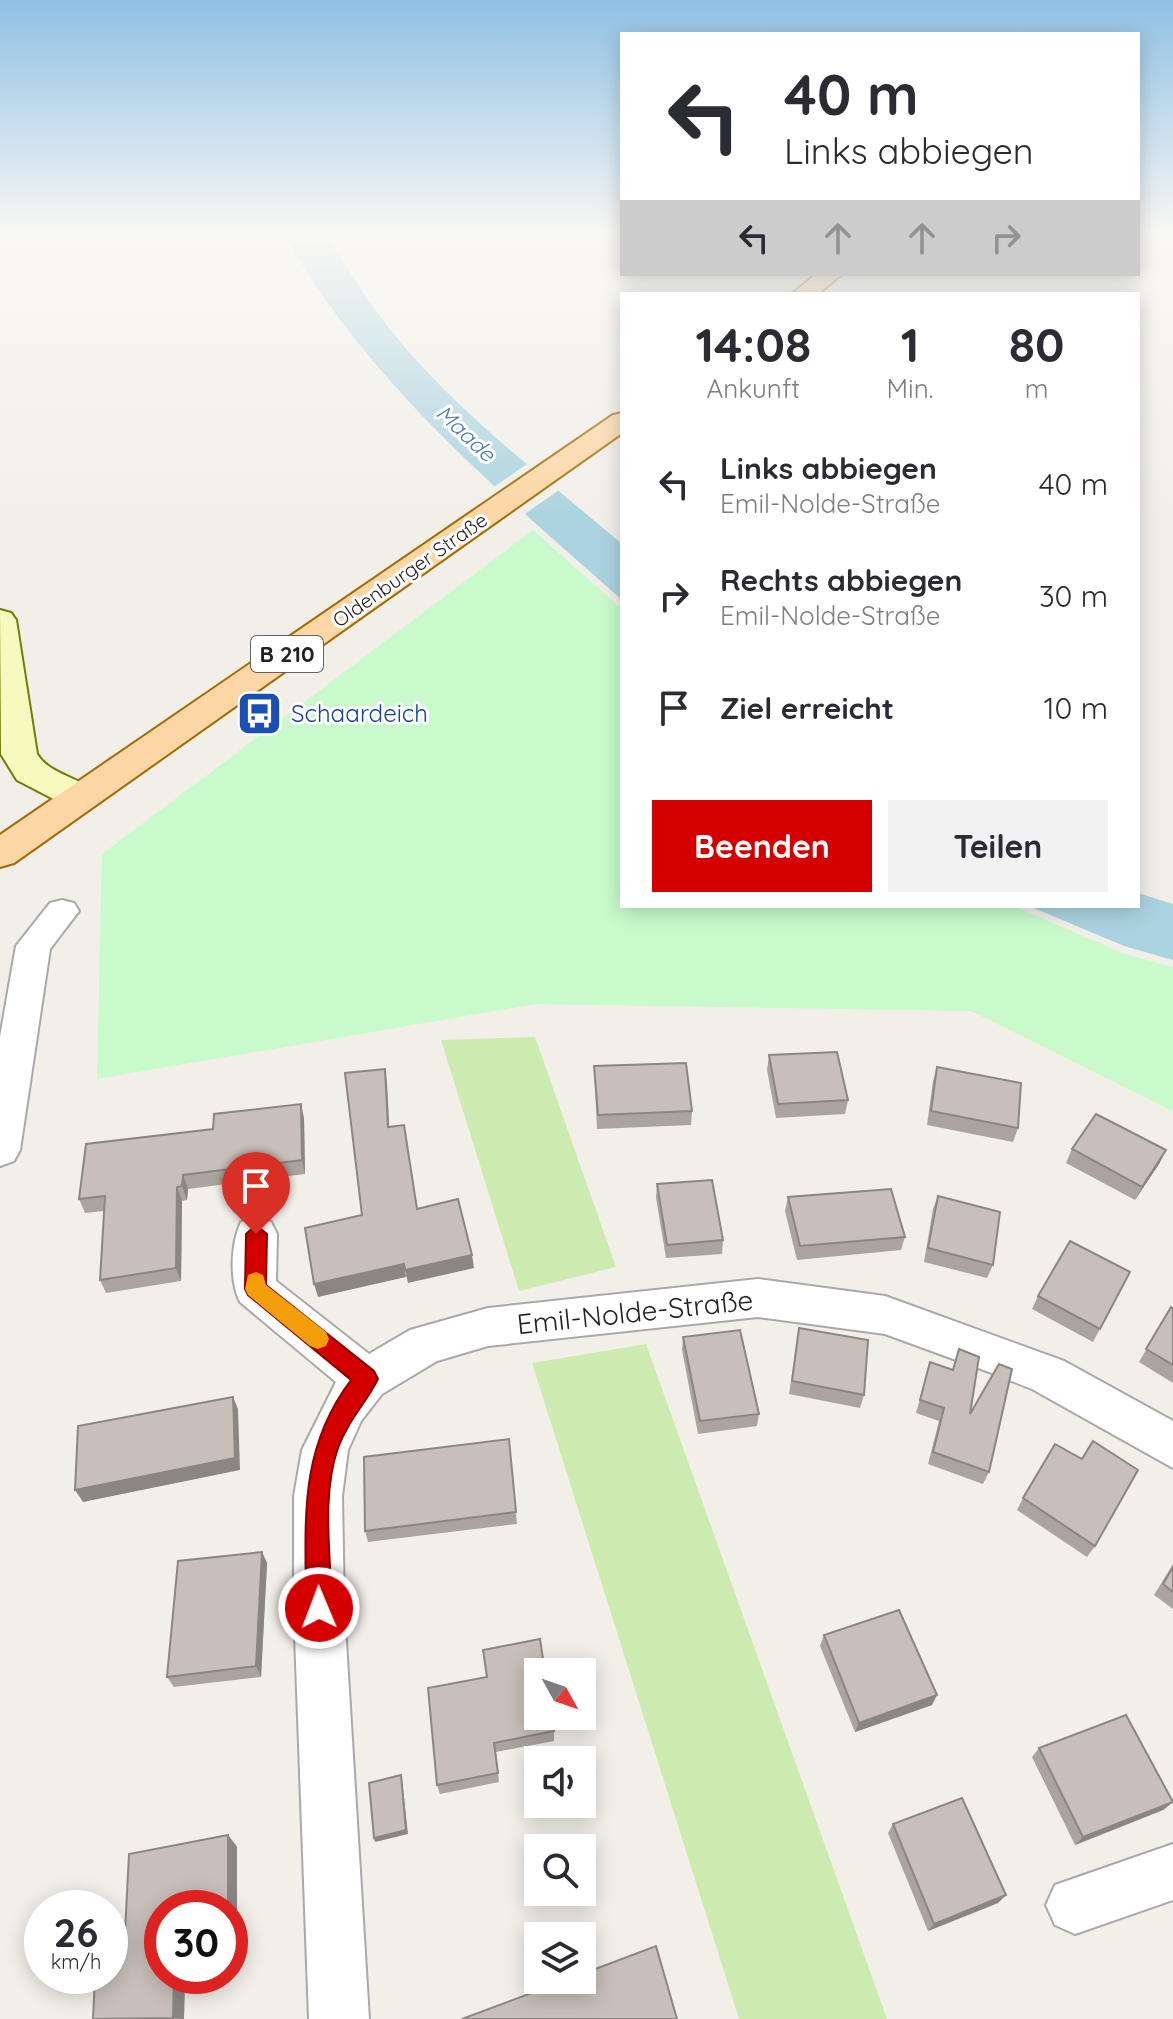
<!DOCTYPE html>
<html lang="de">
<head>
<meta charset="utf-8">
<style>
  :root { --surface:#fff; --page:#f2f2f3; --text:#2b2b33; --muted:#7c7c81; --accent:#d40000 }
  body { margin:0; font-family:Quicksand,sans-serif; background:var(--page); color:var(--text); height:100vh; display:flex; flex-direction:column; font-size:30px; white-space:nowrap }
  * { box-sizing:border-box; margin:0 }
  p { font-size:26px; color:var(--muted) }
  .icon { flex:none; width:44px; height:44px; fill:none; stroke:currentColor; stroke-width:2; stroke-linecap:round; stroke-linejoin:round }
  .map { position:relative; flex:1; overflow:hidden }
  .panel { position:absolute; left:620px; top:292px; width:520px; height:616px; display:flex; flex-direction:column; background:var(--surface); border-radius:0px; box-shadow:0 4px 20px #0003 }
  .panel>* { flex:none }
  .hud { position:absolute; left:620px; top:32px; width:520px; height:244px; border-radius:0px; box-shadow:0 4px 20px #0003; background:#fff; color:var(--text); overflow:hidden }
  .needle { width:52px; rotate:130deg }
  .buttons { position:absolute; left:524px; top:1658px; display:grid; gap:16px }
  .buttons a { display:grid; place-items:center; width:72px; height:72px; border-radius:0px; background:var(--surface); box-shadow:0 4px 20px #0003; font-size:40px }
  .speed { position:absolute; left:24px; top:1890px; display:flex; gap:16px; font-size:40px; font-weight:700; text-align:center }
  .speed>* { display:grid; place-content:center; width:104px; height:104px; border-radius:50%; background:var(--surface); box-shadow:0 4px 20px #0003; line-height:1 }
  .speed small { font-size:20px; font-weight:400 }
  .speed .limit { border:12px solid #d22; background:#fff; color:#111 }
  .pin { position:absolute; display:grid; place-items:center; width:68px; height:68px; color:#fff; margin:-82px -34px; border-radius:50% 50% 50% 0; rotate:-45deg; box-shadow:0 0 8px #0007 }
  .pin .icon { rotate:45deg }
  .me { position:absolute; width:88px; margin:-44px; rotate:359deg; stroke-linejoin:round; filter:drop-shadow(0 0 6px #0008) }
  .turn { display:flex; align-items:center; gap:28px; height:168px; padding:0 32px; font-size:36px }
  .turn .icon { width:104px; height:104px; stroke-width:2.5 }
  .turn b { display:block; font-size:56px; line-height:68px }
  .lanes { display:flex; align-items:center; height:76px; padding:0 32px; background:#0003; justify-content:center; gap:40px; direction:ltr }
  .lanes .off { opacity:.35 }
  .eta { display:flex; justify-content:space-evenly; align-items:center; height:136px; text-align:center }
  .eta b { font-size:48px; font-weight:800; line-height:56px }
  .action { display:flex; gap:16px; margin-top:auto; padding:16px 32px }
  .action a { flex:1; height:92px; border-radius:0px; background:var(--accent); color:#fff; font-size:32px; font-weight:800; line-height:92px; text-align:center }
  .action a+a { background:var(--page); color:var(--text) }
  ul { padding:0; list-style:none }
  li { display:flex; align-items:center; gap:24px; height:112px; padding:0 32px }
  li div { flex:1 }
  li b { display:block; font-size:30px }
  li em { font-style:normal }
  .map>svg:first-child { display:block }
  .grass { fill:#cdebb0 }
  .park { fill:#c8facc }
  .water { fill:#aad3df }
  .pier { fill:#f2efe9 }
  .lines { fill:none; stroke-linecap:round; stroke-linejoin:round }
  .street-casing { stroke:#a9a9a9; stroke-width:4 }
  .secondary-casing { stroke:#707d05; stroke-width:4 }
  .primary-casing { stroke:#a06b00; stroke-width:4 }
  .street { fill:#fff; fill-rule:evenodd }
  .secondary { fill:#f7fabf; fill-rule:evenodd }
  .primary { fill:#fcd6a4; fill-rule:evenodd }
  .wall { fill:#aba49e }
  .shaded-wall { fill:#8b8681 }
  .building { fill:#c7bfb8; stroke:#8b8681; stroke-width:2 }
  .route { fill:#d40000; stroke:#8a0000; stroke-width:2 }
  .slow { fill:#f59e0b }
  .labels { text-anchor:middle; stroke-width:6; stroke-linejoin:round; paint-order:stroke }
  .far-street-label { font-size:20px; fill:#222; stroke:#fff }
  .far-water-label { font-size:22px; font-style:italic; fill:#4a7aab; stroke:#fff }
  .shield { fill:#fff; stroke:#646464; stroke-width:2 }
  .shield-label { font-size:22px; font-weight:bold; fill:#222 }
  .transit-label { font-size:24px; fill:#164399; stroke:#fff; text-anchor:start }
  .near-street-label { font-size:28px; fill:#222; stroke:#fff }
</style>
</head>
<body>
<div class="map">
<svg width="1173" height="2019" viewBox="0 0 1173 2019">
  <rect width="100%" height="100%" fill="#f2efe9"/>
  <g class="grass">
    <polygon points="535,1037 616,1267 519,1291 441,1040"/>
    <polygon points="646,1344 887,2019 739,2019 532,1363"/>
  </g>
  <polygon class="park" points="533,530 622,609 622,906 1014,906 1122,953 1173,967 1173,1111 971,1011 536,1004 97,1079 102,854"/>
  <g class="water">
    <path d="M285,236h40c21,30 41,62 63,91 67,84 153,148 234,217v56c-125,-111 -253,-216 -337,-364z"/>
    <polygon points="1138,893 1173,904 1173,960 1124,946 1029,906 1138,906"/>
  </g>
  <polygon class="pier" points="530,462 562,488 522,516 491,489"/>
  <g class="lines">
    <defs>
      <g id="street">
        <polygon points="62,900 74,903 79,911 50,949 20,1150 14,1161 0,1166 0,1037 16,946 50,903"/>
        <path d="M256,1217l15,5 6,12 -1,47 93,73 41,-24 78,-22 270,-29 127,17 179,65 109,60v47l-141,-79 -43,-17 -104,-38 -127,-17 -270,29 -51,15 -55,33 -21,27 -13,29 -6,46 2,112 25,411h-60l-15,-411v-112l8,-46 34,-68 -96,-80c-11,-22 -9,-59 1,-80z"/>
        <polygon points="1173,1844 1173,1900 1075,1934 1055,1925 1046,1905 1055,1885"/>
      </g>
      <path id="secondary" d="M0,610l11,3 5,7 21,134c14,23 47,22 62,44l-6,8 -13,4 -13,-4 -50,-26 -16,-26z"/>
      <g id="primary">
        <polygon points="816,274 842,274 818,294 792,294"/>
        <polygon points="622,413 622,433 14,863 0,867 0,835 613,415"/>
      </g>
    </defs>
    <use href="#street" class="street-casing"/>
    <use href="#secondary" class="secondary-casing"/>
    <use href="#primary" class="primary-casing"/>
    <use href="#street" class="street"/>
    <use href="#secondary" class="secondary"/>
    <use href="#primary" class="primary"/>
  </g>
  <g class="wall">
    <polygon points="769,1055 848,1100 845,1114 776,1118 767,1070"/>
    <polygon points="594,1066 692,1111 691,1125 597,1129"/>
    <polygon points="937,1067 1018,1128 1013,1142 927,1125 933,1081"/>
    <polygon points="304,1118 305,1174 188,1189 187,1200 182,1201 181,1281 106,1293 100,1280 104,1211 85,1213 79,1199"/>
    <polygon points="1072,1149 1166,1150 1159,1164 1135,1200 1066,1163"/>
    <polygon points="657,1184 723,1240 722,1254 666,1258 656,1198"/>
    <polygon points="938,1196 993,1265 987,1278 924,1262 933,1209"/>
    <polygon points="788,1197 905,1237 901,1250 797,1260 785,1211"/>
    <polygon points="1130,1272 1093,1342 1032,1309 1038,1296"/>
    <polygon points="1171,1307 1173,1309 1173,1383 1139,1362"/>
    <polygon points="799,1328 864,1395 860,1408 789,1394"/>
    <polygon points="683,1337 759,1414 757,1426 698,1434 682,1350"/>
    <polygon points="959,1349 970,1414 989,1472 983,1484 928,1464 939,1421 916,1413 930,1362 952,1370"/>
    <polygon points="509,1439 517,1524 368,1542 365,1531"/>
    <polygon points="1023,1498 1095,1546 1087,1557 1017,1510"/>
    <polygon points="262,1552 267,1563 261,1677 174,1687 167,1677"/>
    <polygon points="1173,1564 1173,1609 1154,1595"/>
    <polygon points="824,1635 932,1705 855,1732 820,1646"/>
    <polygon points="428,1688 554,1731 554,1741 496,1752 499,1782 440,1794 437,1785"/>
    <polygon points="1039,1748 1173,1802 1163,1810 1075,1845 1032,1757"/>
    <polygon points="893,1824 1006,1895 998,1903 928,1931 888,1833"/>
    <polygon points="228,1835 237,1847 237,1941 230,1942 230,1908 162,1908 162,1976 185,1976 184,2019 93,2019 95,1976 110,1976 110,1954 124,1952 129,1854"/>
  </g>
  <g class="shaded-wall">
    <polygon points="385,1069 387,1083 390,1141 388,1127"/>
    <polygon points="301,1104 304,1118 305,1174 302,1160"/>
    <polygon points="1166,1150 1159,1164 1135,1200 1142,1187"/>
    <polygon points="183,1175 188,1189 187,1200 182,1186"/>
    <polygon points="177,1187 182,1201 181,1281 176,1268"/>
    <polygon points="472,1255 474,1268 408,1283 405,1270"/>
    <polygon points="404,1264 406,1277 318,1297 314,1284"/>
    <polygon points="233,1397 238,1409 240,1470 83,1502 75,1490"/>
    <polygon points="262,1552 267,1563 261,1677 256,1666"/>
    <polygon points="937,1695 932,1705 855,1732 859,1723"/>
    <polygon points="401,1775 402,1780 408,1834 375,1842 374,1838"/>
    <polygon points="1173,1802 1163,1810 1075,1845 1083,1837"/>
    <polygon points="228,1835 237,1847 237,1941 230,1934 230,1908 228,1908"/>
    <polygon points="1006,1895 998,1903 928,1931 934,1924"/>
    <polygon points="174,1976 185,1976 184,2019 173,2018"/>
  </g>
  <g class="building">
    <polygon points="837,1052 848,1100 778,1104 769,1055"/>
    <polygon points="686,1063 692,1111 598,1115 594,1066"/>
    <polygon points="937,1067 1021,1083 1018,1128 931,1111"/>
    <polygon points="385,1069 388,1127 404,1125 417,1209 458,1199 472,1255 405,1270 404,1264 314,1284 305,1228 362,1215 345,1073"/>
    <polygon points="301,1104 302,1160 183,1175 182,1186 177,1187 176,1268 100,1280 105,1196 79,1199 86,1144 213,1129 214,1114"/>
    <polygon points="1096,1114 1166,1150 1142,1187 1072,1149"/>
    <polygon points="712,1180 723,1240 667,1245 657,1184"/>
    <polygon points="891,1189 905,1237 800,1246 788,1197"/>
    <polygon points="938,1196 1000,1212 993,1265 928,1248"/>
    <polygon points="1070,1241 1130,1272 1100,1329 1038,1296"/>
    <polygon points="1171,1307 1173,1309 1173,1365 1146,1349"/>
    <polygon points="799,1328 868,1340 864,1395 792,1381"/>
    <polygon points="740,1330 759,1414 700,1421 683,1337"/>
    <polygon points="959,1349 979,1357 970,1414 999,1364 1012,1369 989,1472 933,1452 944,1408 920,1400 930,1362 953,1370"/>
    <polygon points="233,1397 235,1458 75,1490 78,1426"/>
    <polygon points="509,1439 516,1512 365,1531 364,1457"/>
    <polygon points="1093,1441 1138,1470 1095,1546 1023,1498 1055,1444 1082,1459"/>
    <polygon points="262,1552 256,1666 167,1677 178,1561"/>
    <polygon points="1173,1567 1173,1592 1163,1584"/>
    <polygon points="899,1610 937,1695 859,1723 824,1635"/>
    <polygon points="540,1639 545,1672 538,1672 538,1716 552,1716 554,1731 494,1743 498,1773 437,1785 428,1688 487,1677 483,1650"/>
    <polygon points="1126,1715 1173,1802 1083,1837 1039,1748"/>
    <polygon points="401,1775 406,1830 374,1838 369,1783"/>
    <polygon points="962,1798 1006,1895 934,1924 893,1824"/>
    <polygon points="228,1835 228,1908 162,1908 162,1976 174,1976 173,2018 93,2019 95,1976 110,1976 110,1954 124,1952 129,1854"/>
    <polygon points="656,1946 677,2019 462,2019 566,1980 582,1980 582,1974"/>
  </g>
  <linearGradient id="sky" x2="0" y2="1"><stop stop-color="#8fc0e4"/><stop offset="0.45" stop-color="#f9f8f5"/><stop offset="1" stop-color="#f9f8f5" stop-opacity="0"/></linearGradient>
  <rect width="1173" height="519" fill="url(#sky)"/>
  <path class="route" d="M256,1225l11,9 -1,51 108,86 4,8c-12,24 -31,43 -40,69 -17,48 -7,110 -6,160l-4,9 -9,4 -9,-4 -4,-9c0,-83 -9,-157 45,-228l-103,-85 -3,-6 1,-55z"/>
  <polygon class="slow" points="256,1272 263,1275 266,1285 326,1332 329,1339 326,1346 318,1349 310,1346 248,1295 245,1289 248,1275"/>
  <defs>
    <symbol id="bus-square" viewBox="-11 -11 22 22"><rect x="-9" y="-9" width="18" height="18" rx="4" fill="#1a4fb4" stroke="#fff"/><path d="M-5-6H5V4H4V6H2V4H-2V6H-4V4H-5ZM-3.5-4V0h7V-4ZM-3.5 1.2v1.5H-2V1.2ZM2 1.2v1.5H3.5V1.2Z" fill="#fff"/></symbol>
  </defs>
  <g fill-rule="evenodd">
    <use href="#bus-square" x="234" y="688" width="51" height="51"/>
  </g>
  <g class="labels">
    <g class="far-street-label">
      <text transform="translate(410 570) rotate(-35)" y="7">Oldenburger Straße</text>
    </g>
    <g class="far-water-label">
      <text transform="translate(466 433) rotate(43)" y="8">Maade</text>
    </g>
    <rect class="shield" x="251" y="636" width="72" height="36" rx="6"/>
    <g class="shield-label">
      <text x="287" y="662">B 210</text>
    </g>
    <g class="transit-label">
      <text x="291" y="722">Schaardeich</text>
    </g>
    <g class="near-street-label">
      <text transform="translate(635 1312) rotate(-6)" y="10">Emil-Nolde-Straße</text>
    </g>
  </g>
</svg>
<div class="buttons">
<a><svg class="needle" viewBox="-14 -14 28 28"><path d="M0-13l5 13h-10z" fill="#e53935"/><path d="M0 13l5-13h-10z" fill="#7c7c81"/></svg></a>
<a><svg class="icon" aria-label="sound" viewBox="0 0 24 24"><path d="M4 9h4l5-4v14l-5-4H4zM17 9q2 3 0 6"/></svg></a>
<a><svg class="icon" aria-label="search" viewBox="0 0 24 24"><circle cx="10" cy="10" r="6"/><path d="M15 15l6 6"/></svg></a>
<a><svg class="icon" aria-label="layers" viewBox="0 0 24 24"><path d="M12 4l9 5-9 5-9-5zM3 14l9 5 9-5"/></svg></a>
</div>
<div class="speed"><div>26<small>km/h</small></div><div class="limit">30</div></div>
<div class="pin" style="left:256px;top:1234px;background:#d93025"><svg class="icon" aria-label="arrive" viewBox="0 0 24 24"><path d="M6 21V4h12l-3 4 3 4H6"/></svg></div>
<svg class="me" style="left:319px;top:1608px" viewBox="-20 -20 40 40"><circle r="17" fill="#d40000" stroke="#fff" stroke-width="3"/><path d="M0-11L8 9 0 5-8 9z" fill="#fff"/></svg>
<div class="hud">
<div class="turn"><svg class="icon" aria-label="left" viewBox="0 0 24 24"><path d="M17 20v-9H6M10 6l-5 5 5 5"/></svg><div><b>40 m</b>Links abbiegen</div></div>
<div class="lanes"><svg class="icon" aria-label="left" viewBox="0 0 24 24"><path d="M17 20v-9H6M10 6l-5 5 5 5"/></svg><svg class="icon off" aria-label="ahead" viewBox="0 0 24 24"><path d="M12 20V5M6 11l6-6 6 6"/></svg><svg class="icon off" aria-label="ahead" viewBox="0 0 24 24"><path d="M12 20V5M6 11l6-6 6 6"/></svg><svg class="icon off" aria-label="right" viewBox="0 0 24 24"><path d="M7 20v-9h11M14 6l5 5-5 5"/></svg></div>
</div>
<section class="panel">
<div class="eta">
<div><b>14:08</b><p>Ankunft</p></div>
<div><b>1</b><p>Min.</p></div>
<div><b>80</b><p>m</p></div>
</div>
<ul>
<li><svg class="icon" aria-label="left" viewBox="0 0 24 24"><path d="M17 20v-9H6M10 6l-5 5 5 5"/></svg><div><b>Links abbiegen</b><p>Emil-Nolde-Straße</p></div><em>40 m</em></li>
<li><svg class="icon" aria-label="right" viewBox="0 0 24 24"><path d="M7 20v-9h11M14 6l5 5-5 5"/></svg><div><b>Rechts abbiegen</b><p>Emil-Nolde-Straße</p></div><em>30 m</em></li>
<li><svg class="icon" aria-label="arrive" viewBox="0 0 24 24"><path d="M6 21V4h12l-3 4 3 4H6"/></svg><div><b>Ziel erreicht</b></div><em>10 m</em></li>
</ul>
<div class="action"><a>Beenden</a><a>Teilen</a></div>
</section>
</div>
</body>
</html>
